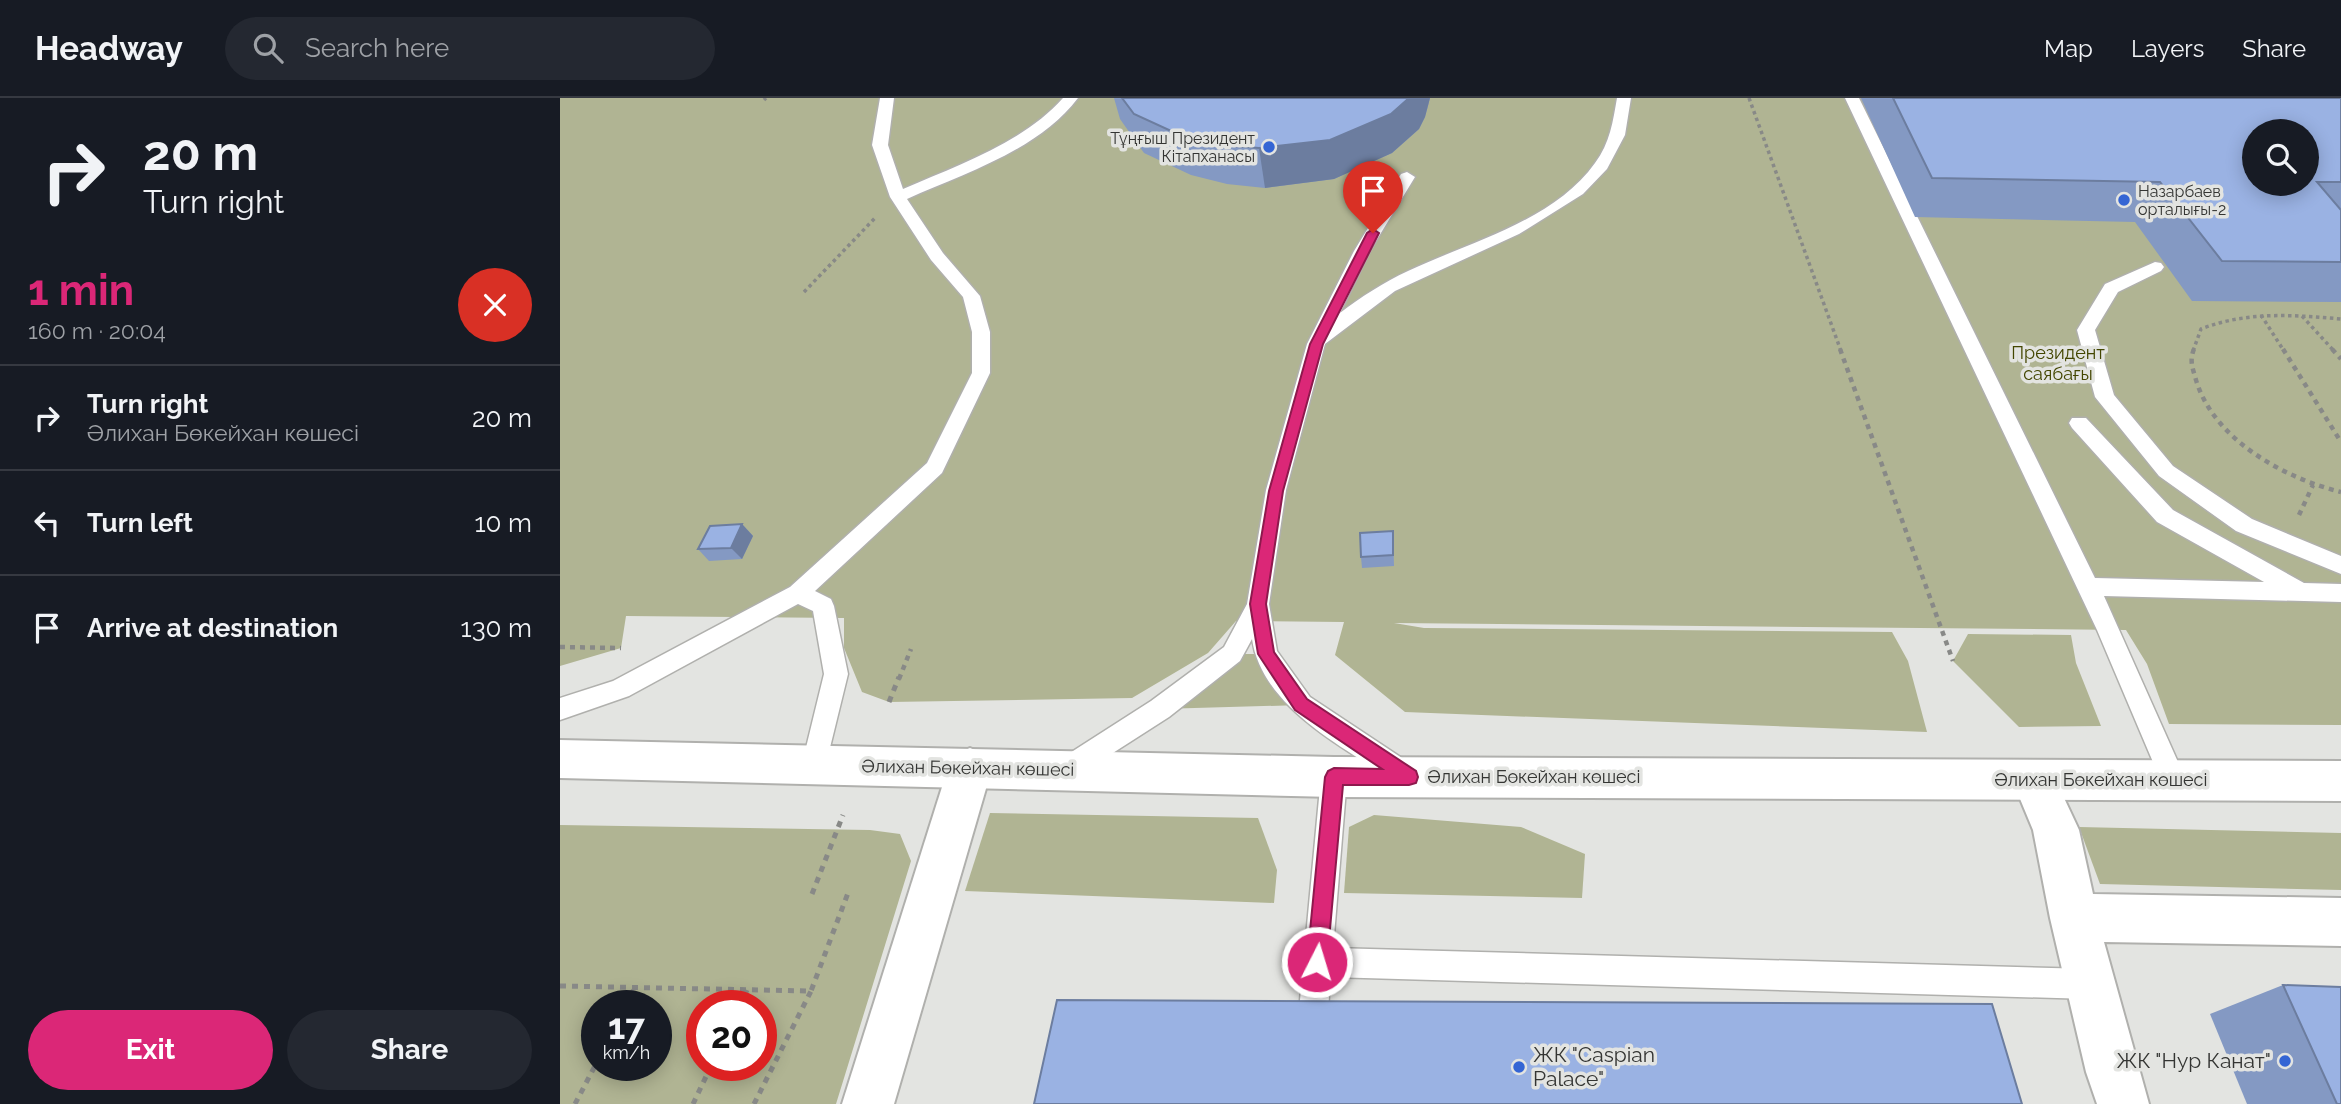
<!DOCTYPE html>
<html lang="en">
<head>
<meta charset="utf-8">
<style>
  :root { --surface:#171b24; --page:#242831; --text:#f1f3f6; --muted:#9ea1a6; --line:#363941; --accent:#db2777 }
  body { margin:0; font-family:Raleway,sans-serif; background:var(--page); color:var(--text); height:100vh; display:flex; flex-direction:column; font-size:26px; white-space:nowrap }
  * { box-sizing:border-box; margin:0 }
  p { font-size:23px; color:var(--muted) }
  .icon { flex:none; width:38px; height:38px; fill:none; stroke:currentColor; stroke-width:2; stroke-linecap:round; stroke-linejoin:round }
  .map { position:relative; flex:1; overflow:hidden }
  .drawer { display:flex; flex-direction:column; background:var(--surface); width:560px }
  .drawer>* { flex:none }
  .banner { background:#171b24; color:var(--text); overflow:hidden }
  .buttons { position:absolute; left:1682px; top:21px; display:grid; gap:14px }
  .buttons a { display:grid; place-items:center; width:77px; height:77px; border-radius:50%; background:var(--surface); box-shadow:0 4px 18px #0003; font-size:35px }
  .speed { position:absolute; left:21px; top:892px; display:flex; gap:14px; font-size:35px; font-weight:700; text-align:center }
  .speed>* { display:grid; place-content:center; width:91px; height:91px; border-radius:50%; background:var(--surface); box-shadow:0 4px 18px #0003; line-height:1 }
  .speed small { font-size:18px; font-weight:400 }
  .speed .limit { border:10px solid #d22; background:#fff; color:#111 }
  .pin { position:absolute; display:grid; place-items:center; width:60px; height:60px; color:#fff; margin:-72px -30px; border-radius:50% 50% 50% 0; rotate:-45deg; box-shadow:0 0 7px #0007 }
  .pin .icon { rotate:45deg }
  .me { position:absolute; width:77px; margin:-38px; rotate:5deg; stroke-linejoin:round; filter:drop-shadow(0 0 5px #0008) }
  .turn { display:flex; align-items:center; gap:24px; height:147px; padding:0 28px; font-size:32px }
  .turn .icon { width:91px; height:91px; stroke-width:2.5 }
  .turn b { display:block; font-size:49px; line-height:60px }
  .round { display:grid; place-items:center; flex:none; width:74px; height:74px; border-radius:37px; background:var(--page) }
  .summary { display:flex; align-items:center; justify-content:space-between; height:119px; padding:0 28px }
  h1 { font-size:42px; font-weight:700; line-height:52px; color:var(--accent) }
  .cta { display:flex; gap:14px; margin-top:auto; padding:14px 28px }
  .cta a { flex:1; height:80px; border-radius:42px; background:var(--accent); color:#fff; font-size:28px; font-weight:700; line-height:80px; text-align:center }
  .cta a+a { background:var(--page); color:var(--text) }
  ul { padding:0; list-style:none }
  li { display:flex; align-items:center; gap:21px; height:105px; padding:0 28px; border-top:2px solid var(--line) }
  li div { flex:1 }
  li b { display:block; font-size:26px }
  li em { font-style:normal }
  header { display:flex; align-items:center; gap:42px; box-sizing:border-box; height:98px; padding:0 35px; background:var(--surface); border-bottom:2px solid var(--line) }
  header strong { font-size:33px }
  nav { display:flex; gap:38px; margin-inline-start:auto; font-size:24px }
  .search { width:490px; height:63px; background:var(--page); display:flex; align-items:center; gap:18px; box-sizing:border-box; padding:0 24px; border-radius:38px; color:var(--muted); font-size:26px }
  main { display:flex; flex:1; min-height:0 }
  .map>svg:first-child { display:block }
  .green { fill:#b0b493; fill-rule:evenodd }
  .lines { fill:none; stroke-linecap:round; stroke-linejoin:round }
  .service-casing { stroke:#b0b0ad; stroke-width:3 }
  .minor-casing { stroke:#b0b0ad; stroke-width:4 }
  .tertiary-casing { stroke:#b0b0ad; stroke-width:4 }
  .path-far2 { stroke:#888987; stroke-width:3.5; stroke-dasharray:3.5 3.5; stroke-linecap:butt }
  .path-far1 { stroke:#888987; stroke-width:4.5; stroke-dasharray:5 5; stroke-linecap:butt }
  .path { stroke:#888987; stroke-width:5; stroke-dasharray:6 6; stroke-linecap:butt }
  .service { fill:#fff; fill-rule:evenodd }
  .minor { fill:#fff; fill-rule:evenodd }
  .tertiary { fill:#fff; fill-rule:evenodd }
  .wall { fill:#8499c3 }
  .shaded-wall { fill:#6c7d9f }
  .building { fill:#9ab2e3; stroke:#6c7d9f; stroke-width:2; fill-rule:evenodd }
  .route { fill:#db2777; stroke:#8e194d; stroke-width:2 }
  .poi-dot { fill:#3465d4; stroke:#e3e4e1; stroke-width:2.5 }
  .labels { text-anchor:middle; stroke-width:7; stroke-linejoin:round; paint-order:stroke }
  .far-poi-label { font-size:16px; fill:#343533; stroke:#e3e4e1; text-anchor:end }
  .park-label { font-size:18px; fill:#434600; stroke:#e3e4e1 }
  .street-label { font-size:18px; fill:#343533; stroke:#e3e4e1 }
  .near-poi-label { font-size:21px; fill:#343533; stroke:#e3e4e1; text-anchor:start }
</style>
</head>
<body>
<header>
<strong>Headway</strong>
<div class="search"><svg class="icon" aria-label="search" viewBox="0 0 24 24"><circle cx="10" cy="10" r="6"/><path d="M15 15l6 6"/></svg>Search here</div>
<nav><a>Map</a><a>Layers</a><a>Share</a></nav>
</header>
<main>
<section class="drawer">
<div class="banner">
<div class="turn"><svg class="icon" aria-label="right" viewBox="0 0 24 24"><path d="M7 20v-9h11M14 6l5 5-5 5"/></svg><div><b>20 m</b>Turn right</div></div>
</div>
<div class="summary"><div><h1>1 min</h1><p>160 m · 20:04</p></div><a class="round" style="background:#d93025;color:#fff"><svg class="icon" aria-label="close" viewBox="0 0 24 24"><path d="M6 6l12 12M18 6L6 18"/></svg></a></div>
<ul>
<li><svg class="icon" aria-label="right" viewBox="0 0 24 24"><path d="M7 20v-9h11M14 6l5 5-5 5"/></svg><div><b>Turn right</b><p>Әлихан Бөкейхан көшесі</p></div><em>20 m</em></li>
<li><svg class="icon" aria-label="left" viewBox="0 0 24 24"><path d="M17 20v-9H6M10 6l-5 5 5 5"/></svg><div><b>Turn left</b></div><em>10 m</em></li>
<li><svg class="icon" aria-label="arrive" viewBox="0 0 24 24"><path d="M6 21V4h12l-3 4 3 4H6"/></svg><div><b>Arrive at destination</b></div><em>130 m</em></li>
</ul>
<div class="cta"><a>Exit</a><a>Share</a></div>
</section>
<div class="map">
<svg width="1781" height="1006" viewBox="0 0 1781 1006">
  <rect width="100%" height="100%" fill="#e3e4e1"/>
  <g class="green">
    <path d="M0,0h1781v627l-172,-1 -22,-60 -21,-34 -732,-7 30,5 468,4 16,29 19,71 -522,-20 -70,-57 9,-33 -108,-1 -28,32 -76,45 -243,4 -27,-10 -18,-44v-30l-218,-2 -5,32 -61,18zM1694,33h52v53h-52z"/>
    <polygon points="1408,536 1511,537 1516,565 1541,628 1459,629 1393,563"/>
    <polygon points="672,556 706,556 741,607 600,611"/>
    <polygon points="430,715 698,720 717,772 714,805 405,793"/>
    <polygon points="814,717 961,729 1025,756 1022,800 784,795 789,729"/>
    <path d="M0,727l310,5 30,4 11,27 -75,243h-276zM37,908h59v60h-59zM142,908h59v60h-59z"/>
    <polygon points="1519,729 1781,735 1781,792 1540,786"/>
  </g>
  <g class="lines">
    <defs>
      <g id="service">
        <path d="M320,0h14l-6,47 15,44c55,-24 120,-46 160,-91h15c-39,52 -113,75 -171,101l36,54 37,43 10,36v41l-48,100 -127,118 16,8 3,7 14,68 -24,98 -9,4 -9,-4 -4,-8 22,-90 -11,-63 -15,-7 -169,92 -69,24v-22l53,-17 177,-94 137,-124 45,-90v-41l-9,-35 -32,-37 -41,-63 -18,-52z"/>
        <path d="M1057,0h14l-6,37 -18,34 -24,25 -64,40 -124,57 -70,53 -39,146 -17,114 8,47 33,46 104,69 4,8 -4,8 -9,4 -9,-4c-53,-35 -134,-75 -144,-143l-12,22 -71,56 -92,59 -9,4 -9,-4 -4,-8 4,-8 92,-59 73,-54 23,-43 19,-114 41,-146 47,-93 47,-77 6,-2 8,5 -45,74 -30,62c21,-16 44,-31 68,-42 61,-29 146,-50 187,-108 15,-20 18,-42 22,-65z"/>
        <polygon points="1285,0 1299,0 1535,480 1704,484 1597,424 1512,330 1509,325 1512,320 1526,320 1613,412 1744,485 1781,486 1781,504 1544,498 1626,682 1622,690 1613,694 1604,690 1537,532"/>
        <polygon points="1595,164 1601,165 1604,169 1601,173 1558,194 1535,232 1554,297 1613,368 1692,421 1781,458 1781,476 1676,433 1599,378 1535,299 1517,232 1545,186"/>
        <polygon points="774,667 783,671 787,679 773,850 1530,871 1540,876 1545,886 1540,896 1530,901 770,879 767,934 763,945 752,949 741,945 737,934 761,679 765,671"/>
      </g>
      <g id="minor">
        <polygon points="410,650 425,656 432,670 334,1006 282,1006 388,670 395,656"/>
        <polygon points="1475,664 1490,670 1519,732 1533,796 1781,800 1781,848 1544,844 1589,1006 1537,1006 1526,974 1490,820 1473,732 1453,684 1460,670"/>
      </g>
      <polygon id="tertiary" points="0,642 774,659 1781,663 1781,703 774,699 0,680"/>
    </defs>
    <use href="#service" class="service-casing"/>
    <use href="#minor" class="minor-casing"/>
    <use href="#tertiary" class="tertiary-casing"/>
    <g class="path-far2">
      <polyline points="1189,0 1281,253"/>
      <polyline points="204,2 206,0"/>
      <polyline points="244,194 316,119"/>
      <polyline points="1701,217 1724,253"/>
      <polyline points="1742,218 1774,253"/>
      <path d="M1633,253l8,-22c46,-18 92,-14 140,-10"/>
    </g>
    <g class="path-far1">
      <polyline points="1280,251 1393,563"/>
      <path d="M1634,251c-5,12 -1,20 2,31 18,60 88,98 145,112"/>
      <polyline points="1723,251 1781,344"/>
      <polyline points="1772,251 1781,261"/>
      <polyline points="1739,417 1753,387"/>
      <polyline points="0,549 61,550"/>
      <polyline points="339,581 351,551"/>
    </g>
    <g class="path">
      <polyline points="329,604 339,579"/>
      <polyline points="252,796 283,717"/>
      <polyline points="0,888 251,893 288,795"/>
      <polyline points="65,908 75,889"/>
      <polyline points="179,908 187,892"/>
      <polyline points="15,1006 37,964"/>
      <polyline points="133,1006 151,968"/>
      <polyline points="194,1006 251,893"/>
    </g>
    <use href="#service" class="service"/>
    <use href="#minor" class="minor"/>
    <use href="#tertiary" class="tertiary"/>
  </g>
  <g class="wall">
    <polygon points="554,0 870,0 865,19 859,31 832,55 774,81 705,90 667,86 631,77 584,55 560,21"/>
    <polygon points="1301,0 1781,0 1781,204 1632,203 1575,124 1355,119"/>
    <polygon points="182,426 193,438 182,461 149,463 138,451"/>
    <polygon points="833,433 834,468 802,470 801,459"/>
    <polygon points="1723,887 1781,1006 1687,1006 1650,916"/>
  </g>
  <g class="shaded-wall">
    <polygon points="849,0 870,0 865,19 859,31 832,55 774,81 705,90 699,50"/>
    <polygon points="182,426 193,438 182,461 171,450"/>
  </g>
  <g class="building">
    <polygon points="562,0 849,0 831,16 770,42 699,50 659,47 622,38 574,16"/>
    <path d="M1333,0h448v84h-24l24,28v52l-119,-1 -62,-79 -228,-4zM1694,33h52v53h-52z"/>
    <polygon points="182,426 171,450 138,451 150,428"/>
    <polygon points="833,433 833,457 801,459 800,435"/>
    <polygon points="1723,887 1781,889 1781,1006 1777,1006"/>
    <polygon points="497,902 1432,906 1462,1006 474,1006"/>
  </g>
  <polygon class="route" points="813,131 819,135 763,246 723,393 706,506 714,554 747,601 856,673 858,679 856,685 849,687 783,687 767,864 765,871 757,874 750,871 747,864 765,679 768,673 774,670 822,671 735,612 698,556 690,506 709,393 750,246 807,135"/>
  <g class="poi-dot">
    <circle cx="709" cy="49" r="7"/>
    <circle cx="1564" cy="102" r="7"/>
    <circle cx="1725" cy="963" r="7"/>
    <circle cx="959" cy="969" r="7"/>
  </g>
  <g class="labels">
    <g class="far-poi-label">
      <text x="695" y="46">Тұңғыш Президент<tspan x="695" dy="18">Кітапханасы</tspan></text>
      <text x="1578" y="99" text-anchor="start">Назарбаев<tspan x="1578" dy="18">орталығы-2</tspan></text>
    </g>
    <g class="park-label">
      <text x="1498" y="261">Президент<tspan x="1498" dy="21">саябағы</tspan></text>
    </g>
    <g class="street-label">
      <text transform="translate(408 670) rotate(1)" y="6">Әлихан Бөкейхан көшесі</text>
      <text x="974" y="685">Әлихан Бөкейхан көшесі</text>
      <text x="1541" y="688">Әлихан Бөкейхан көшесі</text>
    </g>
    <g class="near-poi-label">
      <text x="973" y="964">ЖК "Caspian<tspan x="973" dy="24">Palace"</tspan></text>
      <text x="1711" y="970" text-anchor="end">ЖК "Нур Канат"</text>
    </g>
  </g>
</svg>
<div class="buttons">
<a><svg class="icon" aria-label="search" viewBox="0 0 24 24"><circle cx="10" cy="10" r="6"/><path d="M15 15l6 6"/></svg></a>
</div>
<div class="speed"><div>17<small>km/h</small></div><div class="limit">20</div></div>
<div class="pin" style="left:813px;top:135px;background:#d93025"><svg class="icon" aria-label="arrive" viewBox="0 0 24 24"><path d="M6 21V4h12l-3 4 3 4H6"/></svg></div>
<svg class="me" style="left:757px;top:864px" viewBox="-20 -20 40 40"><circle r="17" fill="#db2777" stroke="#fff" stroke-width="3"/><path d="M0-11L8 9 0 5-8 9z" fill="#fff"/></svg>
</div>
</main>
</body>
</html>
